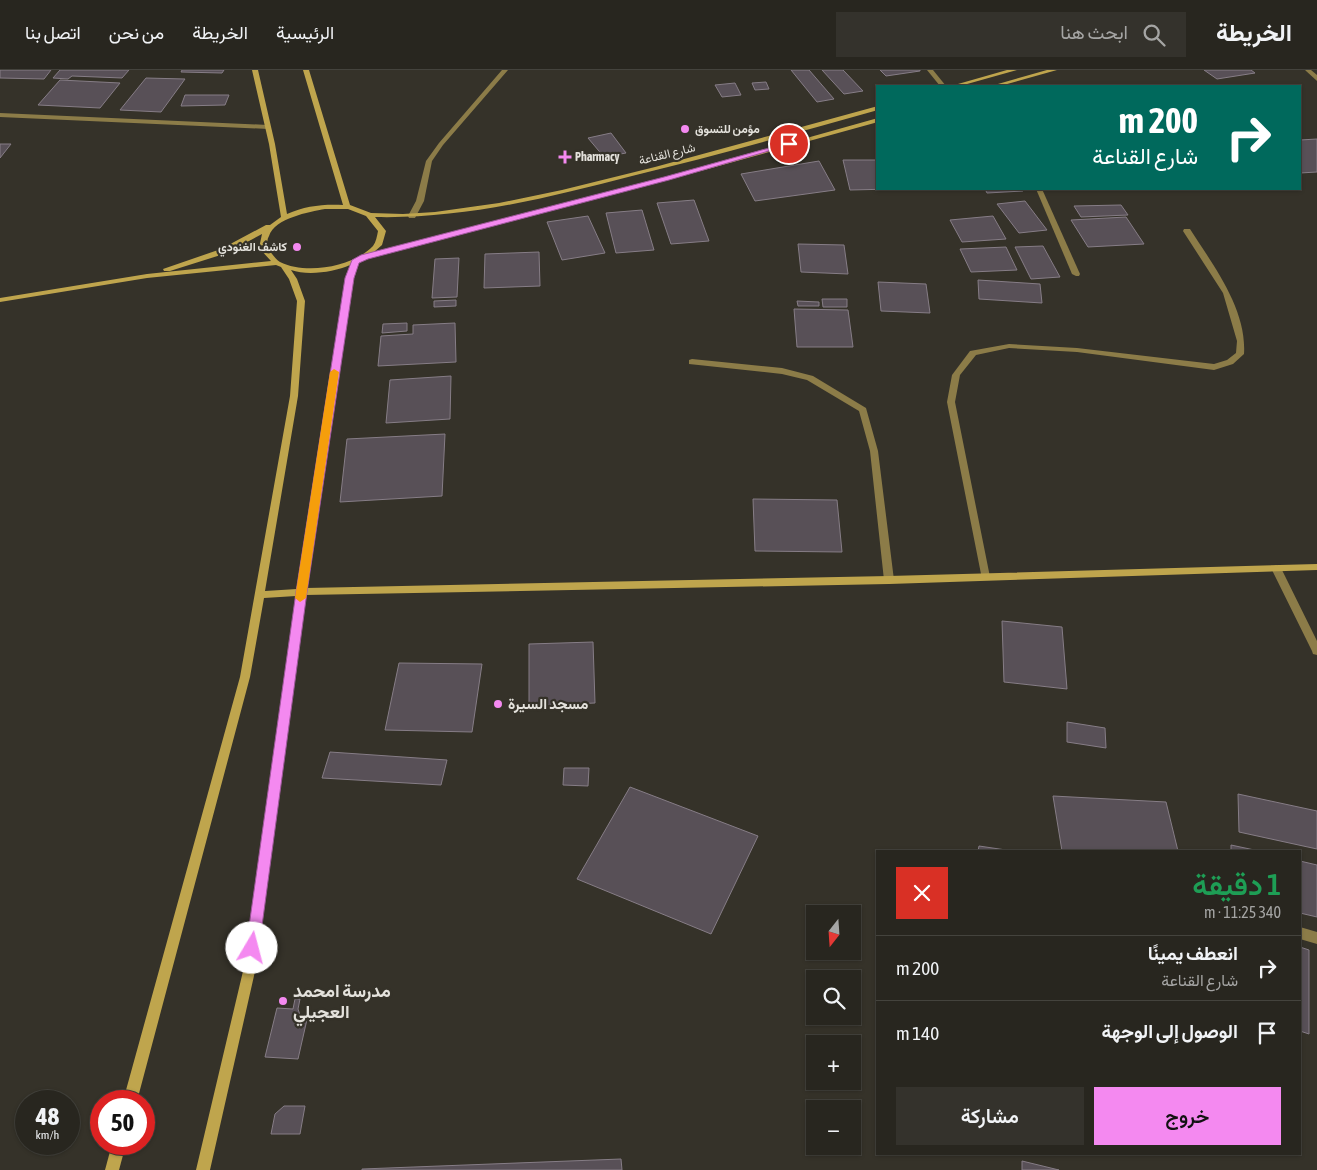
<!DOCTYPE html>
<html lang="ar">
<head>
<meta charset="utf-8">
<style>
  :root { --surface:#28261f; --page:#34322c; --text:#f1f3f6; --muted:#a5a5a4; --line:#44433d; --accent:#f489f0 }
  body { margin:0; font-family:"Asap Condensed",Vazirmatn,sans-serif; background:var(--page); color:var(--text); direction:rtl; height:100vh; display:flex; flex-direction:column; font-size:19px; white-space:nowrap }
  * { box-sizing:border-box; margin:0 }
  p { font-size:16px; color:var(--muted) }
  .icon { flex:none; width:28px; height:28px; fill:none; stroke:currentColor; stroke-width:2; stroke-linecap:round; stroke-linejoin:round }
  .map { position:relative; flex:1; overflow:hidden; direction:ltr }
  .side { position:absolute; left:876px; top:780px; width:425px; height:305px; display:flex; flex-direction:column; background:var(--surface); border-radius:0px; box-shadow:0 1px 4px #0004,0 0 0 1px var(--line); direction:rtl }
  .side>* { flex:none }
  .guide { position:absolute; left:876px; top:15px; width:425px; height:105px; border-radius:0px; box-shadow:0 1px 4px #0004,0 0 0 1px var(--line); direction:rtl; background:#00695c; color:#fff; overflow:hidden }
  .needle { width:32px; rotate:197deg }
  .buttons { position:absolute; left:806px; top:835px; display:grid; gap:10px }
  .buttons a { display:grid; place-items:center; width:55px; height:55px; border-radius:0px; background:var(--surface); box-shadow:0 1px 4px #0004,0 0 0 1px var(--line); font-size:25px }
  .speed { position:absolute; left:15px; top:1020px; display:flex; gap:10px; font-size:25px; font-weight:700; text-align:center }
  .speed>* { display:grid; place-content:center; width:65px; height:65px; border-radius:50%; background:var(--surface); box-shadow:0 1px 4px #0004,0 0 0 1px var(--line); line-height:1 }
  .speed small { font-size:12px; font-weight:400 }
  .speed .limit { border:8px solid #d22; background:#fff; color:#111 }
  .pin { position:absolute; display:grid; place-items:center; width:42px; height:42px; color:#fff; margin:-21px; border:2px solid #fff; border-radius:50%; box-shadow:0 1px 5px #0007 }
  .me { position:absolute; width:55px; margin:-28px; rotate:8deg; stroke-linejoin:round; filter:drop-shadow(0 0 4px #0008) }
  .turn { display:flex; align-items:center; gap:18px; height:105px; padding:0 20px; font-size:22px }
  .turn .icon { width:65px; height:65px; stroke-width:2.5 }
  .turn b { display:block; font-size:35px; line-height:42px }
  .round { display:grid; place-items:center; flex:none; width:52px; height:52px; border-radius:0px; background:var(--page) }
  .overview { display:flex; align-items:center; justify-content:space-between; height:85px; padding:0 20px }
  h1 { font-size:30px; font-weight:600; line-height:38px; color:#1e9e55 }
  .action { display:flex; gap:10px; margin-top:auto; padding:10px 20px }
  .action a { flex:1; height:58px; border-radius:0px; background:var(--accent); color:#111; font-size:20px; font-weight:600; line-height:58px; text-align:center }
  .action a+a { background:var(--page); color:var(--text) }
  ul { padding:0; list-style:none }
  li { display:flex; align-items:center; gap:15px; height:65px; padding:0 20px; border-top:1px solid var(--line) }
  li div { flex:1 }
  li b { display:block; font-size:19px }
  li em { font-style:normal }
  header { display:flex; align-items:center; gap:30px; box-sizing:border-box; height:70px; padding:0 25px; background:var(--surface); border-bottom:1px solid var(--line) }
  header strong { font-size:24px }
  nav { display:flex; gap:28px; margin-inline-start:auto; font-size:18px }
  .search { width:350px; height:45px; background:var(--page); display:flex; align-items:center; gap:12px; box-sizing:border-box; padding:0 18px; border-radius:0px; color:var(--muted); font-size:19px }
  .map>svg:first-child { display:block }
  .building { fill:#585057; stroke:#867d86 }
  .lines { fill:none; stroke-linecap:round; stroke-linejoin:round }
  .street { fill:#8c7c48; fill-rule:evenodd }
  .secondary { fill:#bfa54d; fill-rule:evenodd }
  .route { fill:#f489f0; stroke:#9f599c }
  .slow { fill:#f59e0b }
  .poi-dot { fill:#f489f0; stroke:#353229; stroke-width:2 }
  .labels { text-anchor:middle; stroke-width:4.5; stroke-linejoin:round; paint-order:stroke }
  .far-poi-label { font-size:12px; font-weight:bold; fill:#e4e2dc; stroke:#353229; text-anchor:start }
  .far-street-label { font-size:12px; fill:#e4e2dc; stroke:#353229 }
  .poi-label { font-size:15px; font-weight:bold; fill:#e4e2dc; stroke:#353229; text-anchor:start }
  .near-poi-label { font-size:18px; font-weight:bold; fill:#e4e2dc; stroke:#353229; text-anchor:start }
</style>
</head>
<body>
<header>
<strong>الخريطة</strong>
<div class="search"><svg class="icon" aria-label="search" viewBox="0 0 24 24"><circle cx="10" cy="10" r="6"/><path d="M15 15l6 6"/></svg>ابحث هنا</div>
<nav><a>الرئيسية</a><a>الخريطة</a><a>من نحن</a><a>اتصل بنا</a></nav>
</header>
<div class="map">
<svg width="1317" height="1100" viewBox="0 0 1317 1100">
  <rect width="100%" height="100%" fill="#353229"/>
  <g class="building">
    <polygon points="0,0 51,0 44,9 0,8"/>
    <polygon points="60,0 129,0 122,8 72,6 68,9 53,8"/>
    <polygon points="182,0 224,0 222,3 181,2"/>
    <polygon points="791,0 809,0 834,29 817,32"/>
    <polygon points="822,0 843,0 863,21 844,24"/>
    <polygon points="880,0 920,0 920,1 886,6"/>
    <polygon points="1204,0 1251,0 1255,3 1217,9"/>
    <polygon points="146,8 185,9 161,42 120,40"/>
    <polygon points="60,10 120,13 100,38 38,35"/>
    <polygon points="766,12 769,19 755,20 752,13"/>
    <polygon points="735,13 741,25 722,27 715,15"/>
    <polygon points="185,25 229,25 225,35 181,36"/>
    <polygon points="611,63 626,83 604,87 588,68"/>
    <polygon points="1317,69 1317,102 1300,103 1300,70"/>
    <polygon points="0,74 11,74 0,88"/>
    <polygon points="843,90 878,90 878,119 893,119 850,120"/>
    <polygon points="819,91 835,120 755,131 741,104"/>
    <polygon points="985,119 1022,119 1023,121 987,123"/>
    <polygon points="694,130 709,171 671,174 657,133"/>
    <polygon points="1025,131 1047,160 1019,163 997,134"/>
    <polygon points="1121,135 1128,145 1081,147 1074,136"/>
    <polygon points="642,140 654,180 616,183 606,143"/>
    <polygon points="588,146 605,183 562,190 547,152"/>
    <polygon points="993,146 1006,169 962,172 950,150"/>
    <polygon points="1126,147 1144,174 1088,177 1071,150"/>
    <polygon points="798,174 844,175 848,204 801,202"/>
    <polygon points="1043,176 1060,207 1031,209 1015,177"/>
    <polygon points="1006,177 1017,200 971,202 960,179"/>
    <polygon points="539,182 540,216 484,218 485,184"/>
    <polygon points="459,188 457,227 432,228 435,189"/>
    <polygon points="978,210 1040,214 1042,233 979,229"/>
    <polygon points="878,212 926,214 930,243 881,241"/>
    <polygon points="822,229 847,229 847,237 823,237"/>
    <polygon points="456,230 456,236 434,237 434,231"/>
    <polygon points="797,231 819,232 819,236 798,236"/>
    <polygon points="794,239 848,240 853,277 797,277"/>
    <polygon points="407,253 407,261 382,263 383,254"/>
    <polygon points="455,253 456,292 378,296 381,266 413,264 413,255"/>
    <polygon points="451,306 450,349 386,353 390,310"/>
    <polygon points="445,364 442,426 340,432 347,369"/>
    <polygon points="753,429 837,430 842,482 755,481"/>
    <polygon points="1002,551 1062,557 1067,619 1004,612"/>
    <polygon points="593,572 595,633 529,636 529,574"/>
    <polygon points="399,593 482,594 472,662 385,660"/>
    <polygon points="1067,652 1105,658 1106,678 1067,672"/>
    <polygon points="330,682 447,690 441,715 322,708"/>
    <polygon points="564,698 589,698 588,716 563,715"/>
    <polygon points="630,717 758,766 711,864 577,809"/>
    <polygon points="1238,724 1317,741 1317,779 1239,762"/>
    <polygon points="1053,726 1166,732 1178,781 1062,781"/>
    <polygon points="1231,775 1259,781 1231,781"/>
    <polygon points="979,776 1006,780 1006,781 978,781"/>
    <polygon points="1300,791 1317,795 1317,847 1300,843"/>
    <polygon points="1300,877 1309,880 1309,964 1300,961"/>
    <polygon points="295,929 300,929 298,939 300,945 308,945 298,989 265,987 277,938 293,939"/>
    <polygon points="284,1036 305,1036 300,1064 271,1064 275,1044"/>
    <polygon points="621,1089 622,1100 362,1100 362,1099"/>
    <polygon points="1022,1091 1059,1100 1022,1100"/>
  </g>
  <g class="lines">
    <g class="street">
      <polygon points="502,0 508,0 443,75 432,91 424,131 415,148 409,148 408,146 416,131 426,91 439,73"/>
      <polygon points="927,0 933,0 946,16 940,16"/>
      <polygon points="1305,0 1311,0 1317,5 1317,11"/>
      <polygon points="0,43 268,55 271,57 268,59 0,47"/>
      <polygon points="1036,119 1042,119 1080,204 1079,206 1076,206 1072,204"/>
      <path d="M1184,159h6c23,36 57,80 54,125l-11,10 -19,6 -137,-18 -68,-4 -33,7 -16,20 -5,27 35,175 -2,2h-6l-35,-177 5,-27 18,-24 39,-7 68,4 137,16 13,-4 9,-7 1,-12 -14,-48 -40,-62z"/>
      <polygon points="692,289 782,298 813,306 866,338 878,381 894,510 892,512 889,514 884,510 870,381 859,341 807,310 782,304 689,294 689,290"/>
      <polygon points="1276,495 1281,498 1317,571 1317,585 1313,584 1312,581 1271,498"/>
      <polygon points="1300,857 1317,862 1317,874 1300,869"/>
    </g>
    <g class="secondary">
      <path d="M252,0h6l17,74 12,70c18,-8 36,-10 56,-9l-40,-135h6l41,135 21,8 32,1 32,-2 64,-9 63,-13 93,-23 223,-61v4c-82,23 -164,46 -246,66 -85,22 -168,43 -257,41l11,14 -4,14 -8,7 308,-79 196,-55v4l-192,53 -319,83 -8,4 -5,16 -48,310 583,-12 428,-12v6l-428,14 -584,11 -49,372 -46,203h-14l48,-203 52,-371 -32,2 -14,79 -113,424h-14l117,-424 50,-281 7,-95 -8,-22 -8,-12 -5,-2 -129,13 -147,24v-4l147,-24 124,-13 -12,-13 3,-14 -35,19 -57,18h-6l-1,-2 58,-20 45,-24h4l11,-8 -12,-73zM325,139h23l18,7 12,15c-1,5 -2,11 -5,15 -20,21 -67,29 -93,16 -5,-3 -9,-10 -13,-14 0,-4 0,-9 2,-12 6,-18 40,-24 56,-27zM350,195l-4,13 -49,311 -32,2 33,-195 7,-95 -8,-22 -6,-9c17,6 43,2 59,-5z"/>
      <polygon points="1007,0 1017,0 960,16 951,16"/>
      <polygon points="1047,0 1057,0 1000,16 991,16"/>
      <polygon points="112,1074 126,1074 119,1100 105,1100"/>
    </g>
  </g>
  <polygon class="route" points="787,73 793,74 669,110 368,189 359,193 354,208 307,522 259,878 257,882 252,884 248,882 246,878 296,522 345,208 352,190 361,185 664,107"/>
  <polygon class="slow" points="334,299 339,302 306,528 300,532 295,528 330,302"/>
  <g class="poi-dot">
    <circle cx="685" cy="59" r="5"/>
    <path d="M562.5 79.5h5v5h5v5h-5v5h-5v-5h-5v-5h5z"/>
    <circle cx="297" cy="177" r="5"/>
    <circle cx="498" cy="634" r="5"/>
    <circle cx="283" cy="931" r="5"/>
  </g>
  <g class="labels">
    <g class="far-poi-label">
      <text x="695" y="63">مؤمن للتسوق</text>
      <text x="575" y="91">Pharmacy</text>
      <text x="287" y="181" text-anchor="end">كاشف الغنودي</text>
    </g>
    <g class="far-street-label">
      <text transform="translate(667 84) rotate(-14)" y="4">شارع القناعة</text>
    </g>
    <g class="poi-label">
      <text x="508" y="639">مسجد السيرة</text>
    </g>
    <g class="near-poi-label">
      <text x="293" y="927">مدرسة امحمد<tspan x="293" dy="21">العجيلي</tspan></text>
    </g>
  </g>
</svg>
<div class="buttons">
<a><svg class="needle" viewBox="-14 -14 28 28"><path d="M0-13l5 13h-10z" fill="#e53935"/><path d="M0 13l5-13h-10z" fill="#a5a5a4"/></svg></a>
<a><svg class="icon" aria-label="search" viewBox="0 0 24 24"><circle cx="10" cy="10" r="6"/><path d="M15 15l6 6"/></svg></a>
<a>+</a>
<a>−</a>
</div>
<div class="speed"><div>48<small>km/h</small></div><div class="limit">50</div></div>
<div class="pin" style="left:789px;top:74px;background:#d93025"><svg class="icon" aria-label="arrive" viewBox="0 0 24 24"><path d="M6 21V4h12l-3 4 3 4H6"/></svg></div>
<svg class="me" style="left:252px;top:878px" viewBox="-20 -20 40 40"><circle r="19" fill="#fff"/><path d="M0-13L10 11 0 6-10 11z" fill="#f489f0"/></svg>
<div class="guide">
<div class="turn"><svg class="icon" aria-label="right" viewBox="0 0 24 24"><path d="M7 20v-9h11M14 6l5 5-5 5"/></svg><div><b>200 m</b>شارع القناعة</div></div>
</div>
<section class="side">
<div class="overview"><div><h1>1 دقيقة</h1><p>340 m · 11:25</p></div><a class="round" style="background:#d93025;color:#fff"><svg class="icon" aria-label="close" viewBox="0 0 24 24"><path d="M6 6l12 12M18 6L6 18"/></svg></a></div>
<ul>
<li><svg class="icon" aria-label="right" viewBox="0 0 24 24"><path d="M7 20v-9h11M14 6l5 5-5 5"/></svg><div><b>انعطف يمينًا</b><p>شارع القناعة</p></div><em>200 m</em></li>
<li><svg class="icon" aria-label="arrive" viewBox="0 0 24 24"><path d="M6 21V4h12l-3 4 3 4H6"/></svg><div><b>الوصول إلى الوجهة</b></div><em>140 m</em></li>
</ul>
<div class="action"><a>خروج</a><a>مشاركة</a></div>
</section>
</div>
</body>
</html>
